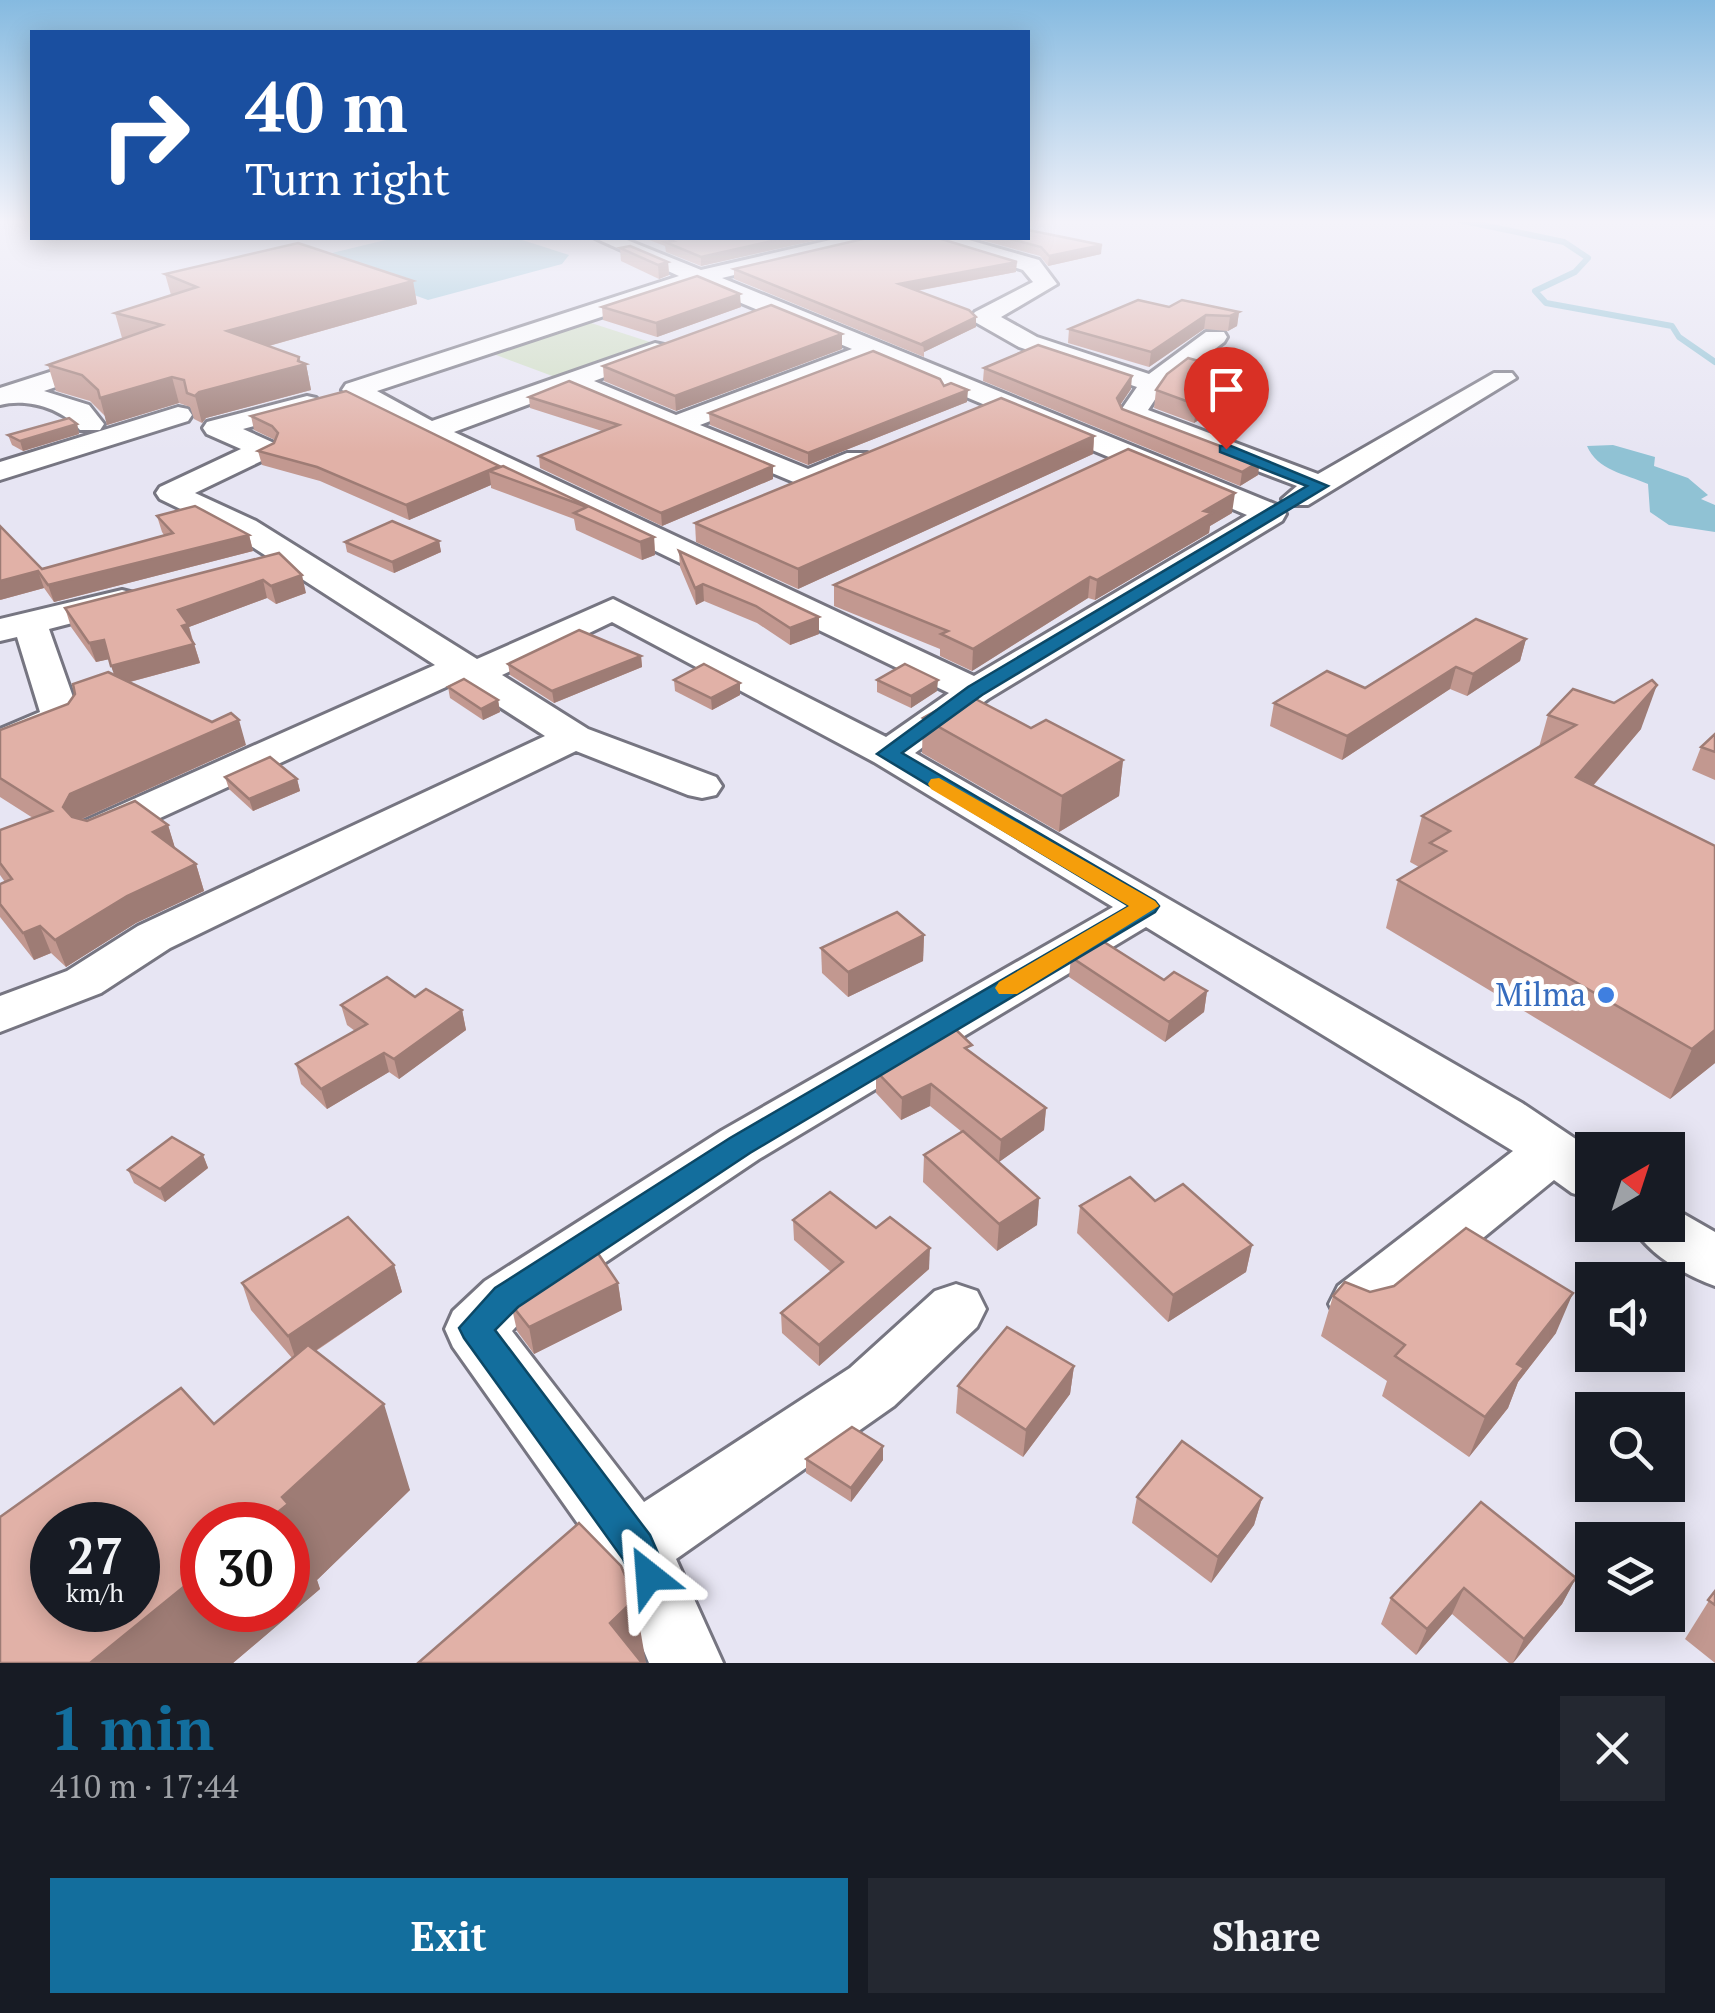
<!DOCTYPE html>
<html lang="en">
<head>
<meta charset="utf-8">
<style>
  :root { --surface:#171b24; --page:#242831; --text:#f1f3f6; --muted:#9ea1a6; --accent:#136e9d }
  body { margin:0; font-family:"PT Serif",serif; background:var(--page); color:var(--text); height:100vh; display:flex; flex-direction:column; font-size:38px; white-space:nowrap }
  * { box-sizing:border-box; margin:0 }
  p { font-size:32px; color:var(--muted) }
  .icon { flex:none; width:55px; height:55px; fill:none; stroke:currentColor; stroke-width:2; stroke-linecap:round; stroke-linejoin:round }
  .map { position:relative; height:1663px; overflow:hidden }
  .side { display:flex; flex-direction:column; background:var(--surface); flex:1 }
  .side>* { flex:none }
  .top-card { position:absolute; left:30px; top:30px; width:1000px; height:210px; border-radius:0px; box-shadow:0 5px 25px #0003; background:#1a4fa0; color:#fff; overflow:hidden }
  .needle { width:65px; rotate:39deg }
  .controls { position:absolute; left:1575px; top:1132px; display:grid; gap:20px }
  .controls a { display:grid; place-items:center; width:110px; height:110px; border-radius:0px; background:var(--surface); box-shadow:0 5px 25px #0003; font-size:50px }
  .speed { position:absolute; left:30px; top:1502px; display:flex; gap:20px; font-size:50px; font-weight:700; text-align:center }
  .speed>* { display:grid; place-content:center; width:130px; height:130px; border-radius:50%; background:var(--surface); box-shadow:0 5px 25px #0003; line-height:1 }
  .speed small { font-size:25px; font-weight:400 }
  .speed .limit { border:15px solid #d22; background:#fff; color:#111 }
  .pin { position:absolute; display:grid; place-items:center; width:85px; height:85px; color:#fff; margin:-102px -42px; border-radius:50% 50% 50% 0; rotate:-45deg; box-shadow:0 0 10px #0007 }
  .pin .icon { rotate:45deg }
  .me { position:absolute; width:110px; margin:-55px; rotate:332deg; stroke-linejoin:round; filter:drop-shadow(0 0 8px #0008) }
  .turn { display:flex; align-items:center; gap:35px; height:210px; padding:0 50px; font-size:45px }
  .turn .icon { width:130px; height:130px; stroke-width:2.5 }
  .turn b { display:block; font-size:70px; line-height:85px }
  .round { display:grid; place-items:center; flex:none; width:105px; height:105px; border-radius:0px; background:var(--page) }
  .head { display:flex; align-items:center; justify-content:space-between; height:170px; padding:0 50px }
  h1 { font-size:60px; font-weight:700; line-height:75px; color:var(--accent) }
  .action { display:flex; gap:20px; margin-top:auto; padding:20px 50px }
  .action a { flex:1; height:115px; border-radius:0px; background:var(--accent); color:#fff; font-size:40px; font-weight:700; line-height:115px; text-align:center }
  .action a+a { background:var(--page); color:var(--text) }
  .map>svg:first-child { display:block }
  .green { fill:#d0dec4 }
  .water { fill:#90c2d4 }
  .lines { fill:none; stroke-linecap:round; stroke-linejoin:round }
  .stream { stroke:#90c2d4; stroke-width:6 }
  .minor-casing { stroke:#767581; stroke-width:6 }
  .minor { fill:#fff; fill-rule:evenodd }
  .wall { fill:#c29890 }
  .shaded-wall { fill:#9e7c75 }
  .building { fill:#e1b1a7; stroke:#9e7c75; stroke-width:2.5; fill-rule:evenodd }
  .route { fill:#136e9d; stroke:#0c4866; stroke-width:2.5 }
  .slow { fill:#f59e0b }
  .shop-dot { fill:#3f7fe0; stroke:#fff; stroke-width:4 }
  .labels { text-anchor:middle; stroke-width:10; stroke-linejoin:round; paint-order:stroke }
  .shop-label { font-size:32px; fill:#366cbe; stroke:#fff; text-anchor:end }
</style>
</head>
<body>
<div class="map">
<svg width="1715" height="1663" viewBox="0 0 1715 1663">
  <rect width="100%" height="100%" fill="#e7e5f3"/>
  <polygon class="green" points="588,322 653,343 555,377 491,353"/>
  <g class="water">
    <polygon points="394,238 516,238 569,255 562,264 428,300 311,258"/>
    <path d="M1613,445l42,12 -1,9 34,12 20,17 -7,4 14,6v27l-46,-7 -19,-13 -2,-28c-23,-10 -51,-14 -61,-38z"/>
  </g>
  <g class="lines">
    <polyline class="stream" points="1459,220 1564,242 1588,258 1575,272 1535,291 1546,303 1672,326 1679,337 1715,362"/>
    <defs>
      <g id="minor">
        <path d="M595,238h27l79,32 138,-32h34l-3,4 -148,36 560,229 4,7 -4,7 -294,178 -73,54 607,350 70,47v49l-20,-6 -18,-13 -174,142 -21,7 -21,-7 -9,-18 9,-18 175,-135 -367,-224 -387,232 -232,156 -15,16 132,171 206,-134 85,-77 21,-7 21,7 9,18 -9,18 -83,79 -218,153 47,104h-74l-39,-94 -157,-222 -8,-18 8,-18 32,-30 236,-150 392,-224 -239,-145 -262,-140 -110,53 86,54 128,48 6,9 -6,9 -14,3 -14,-3 -112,-44 -406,197 -69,45 -101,39v-36l67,-25 71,-45 407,-190 -86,-55 -347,159 -15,4 -15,-4 -6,-9 6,-9 353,-157 -201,-130 -74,-36 -4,-6 4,-6 81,-38 -34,-15 -4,-6 4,-6 100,-26 9,2 4,6 -4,6 -73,19 31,14 4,6 -4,6 -79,38 61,28 221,138 136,-60 273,138 63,-44 -529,-256 -78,-47 4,-6 333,-108zM698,285l154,64 -176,66 -82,-34 70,-26 3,-5 -3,-5 -9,-2 -223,78 -55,-30zM873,358l374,157 -273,161 -520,-244 116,-43 238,99 59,-23 4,-6 -4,-6h-20l-39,16 -108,-44z"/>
        <polygon points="932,238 962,238 1039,260 1057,284 1001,317 1037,337 1149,374 1206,332 1224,332 1227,337 1224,342 1162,389 1148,410 1318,474 1494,373 1512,373 1516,378 1308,505 1286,505 1282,499 1297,486 1122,419 1119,413 1137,387 1019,347 975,322 971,317 975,312 1033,282 1023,270 935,242"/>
        <path d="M109,353l13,8 -4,5 -74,25 45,14 15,19 -4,6h-20c-18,-22 -53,-32 -80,-25v-17z"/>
        <polygon points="178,407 188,409 192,415 188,421 0,480 0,462"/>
        <polygon points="122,590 134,593 139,600 134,607 49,629 80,717 75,725 0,755 0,729 40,712 17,637 0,641 0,619"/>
        <path d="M1668,1205l47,27v54c-30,-11 -68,-32 -83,-61h36z"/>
      </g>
    </defs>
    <use href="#minor" class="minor-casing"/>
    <use href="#minor" class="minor"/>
  </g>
  <g class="wall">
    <polygon points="644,238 825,238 701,266 666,252 665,246"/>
    <polygon points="974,238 1028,238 1101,254 1048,266 1040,256"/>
    <polygon points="620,248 668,262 669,275 659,279 621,261"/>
    <polygon points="734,269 1016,272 917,291 976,327 924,352 924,357 734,279"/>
    <polygon points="165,274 413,281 417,304 269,346 306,364 311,390 206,418 202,423 194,419 190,407 179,403 107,425 105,416 90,401 56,391 48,365 122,338 115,313 171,295"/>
    <polygon points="602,307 741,307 657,337 603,320"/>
    <polygon points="1169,307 1239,312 1237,326 1228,331 1204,329 1149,367 1068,343 1069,329"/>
    <polygon points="842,334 842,349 676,411 604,381 603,366"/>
    <polygon points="984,368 1131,389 1120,405 1122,409 1258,475 1240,486 983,381"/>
    <polygon points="944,386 967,402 808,465 710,425 709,413"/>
    <polygon points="1156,390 1243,392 1194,423 1154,408"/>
    <polygon points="529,397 773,466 773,479 662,526 540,468 539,456 602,431 530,408"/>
    <polygon points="251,416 499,466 654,537 655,555 642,560 576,530 574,519 491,488 491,485 409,520 320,481 262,465 258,451 274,443 275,440 254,430"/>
    <polygon points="77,424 79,434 23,451 12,445 8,435"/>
    <polygon points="1094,436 1093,454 798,589 696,542 695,523"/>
    <polygon points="1232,513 1210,526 1209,533 1095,600 1088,598 972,671 940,656 940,649 834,606 834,585"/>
    <polygon points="157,516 249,535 253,551 54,602 44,588 0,600 42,569 164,535 162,532"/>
    <polygon points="439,541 441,552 394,573 347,552 345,542"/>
    <polygon points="679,551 819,617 819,634 790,645 757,623 704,601 696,605 680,567"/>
    <polygon points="279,553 306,593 276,604 267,598 189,627 200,663 130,682 246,745 80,820 87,821 168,825 175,849 196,864 204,891 136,923 66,967 51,953 34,960 0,917 0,884 5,882 0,875 0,830 33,818 0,797 0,730 68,704 114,674 109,659 96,662 71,627 65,608"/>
    <polygon points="1526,639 1520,661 1467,696 1450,689 1342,760 1270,726 1274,703 1365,688"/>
    <polygon points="641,656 642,667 554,703 510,675 508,664"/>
    <polygon points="674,680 740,683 740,695 712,710 675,691"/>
    <polygon points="877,680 937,691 911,708 877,692"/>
    <polygon points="448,687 498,700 500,712 483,720 450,698"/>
    <polygon points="1548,715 1641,729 1593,786 1715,1063 1670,1099 1386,928 1398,880 1419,867 1410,862 1422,816 1539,747"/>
    <polygon points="923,718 1031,728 1123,760 1119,796 1059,832 922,753"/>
    <polygon points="1715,734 1715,780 1692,770 1701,747"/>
    <polygon points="225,777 297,779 300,791 253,811 229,789"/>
    <polygon points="924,935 923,961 848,997 822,973 821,948"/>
    <polygon points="1071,957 1207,991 1204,1012 1165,1042 1069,977"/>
    <polygon points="415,997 462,1010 466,1030 399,1079 389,1072 327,1109 301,1084 296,1064 355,1031 347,1025 341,1005"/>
    <polygon points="971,1053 1046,1108 1044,1130 999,1162 984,1150 1039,1198 1037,1225 997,1251 923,1182 924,1155 962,1132 930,1106 901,1120 876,1093 876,1071"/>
    <polygon points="203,1155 208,1168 165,1202 134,1183 128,1170"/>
    <polygon points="1155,1201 1252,1245 1246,1272 1168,1322 1077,1233 1080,1206"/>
    <polygon points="793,1220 876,1228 929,1269 819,1366 782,1333 781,1313 831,1272 794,1240"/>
    <polygon points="394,1265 402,1292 316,1351 410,1490 317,1580 320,1589 233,1663 0,1663 214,1424 292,1358 251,1310 242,1283"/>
    <polygon points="618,1283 622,1310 534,1354 517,1331 511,1304"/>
    <polygon points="1370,1292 1556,1333 1518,1382 1508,1408 1469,1457 1382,1396 1387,1381 1321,1336 1333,1296"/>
    <polygon points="1074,1366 1070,1394 1023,1457 956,1413 958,1386"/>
    <polygon points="883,1446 883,1460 851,1502 806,1473 806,1459"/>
    <polygon points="1137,1497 1262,1498 1254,1525 1211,1583 1132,1523"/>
    <polygon points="1481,1502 1576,1578 1562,1604 1513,1663 1509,1663 1452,1614 1416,1655 1381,1624 1391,1598"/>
    <polygon points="1715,1591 1715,1663 1685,1639"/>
  </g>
  <g class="shaded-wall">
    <polygon points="785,238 825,238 701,266 701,257"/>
    <polygon points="1102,245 1101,254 1048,266 1049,256"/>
    <polygon points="668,262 669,275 659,279 658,265"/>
    <polygon points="1017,262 1016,272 899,294 899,284"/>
    <polygon points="413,281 417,304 233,356 227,331"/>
    <polygon points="740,294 741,307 657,337 656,323"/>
    <polygon points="1239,312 1237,326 1228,331 1230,316"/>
    <polygon points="1206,315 1204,329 1149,367 1151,352"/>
    <polygon points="976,317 976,327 924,352 923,343"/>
    <polygon points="842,334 842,349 676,411 675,396"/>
    <polygon points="299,357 301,365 306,364 311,390 206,418 202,423 195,396 199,392 298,361"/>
    <polygon points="1245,374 1243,392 1194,423 1197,405"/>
    <polygon points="1132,376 1131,389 1116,411 1117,398"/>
    <polygon points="172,377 179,403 107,425 100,398"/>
    <polygon points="968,390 967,402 808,465 808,453"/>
    <polygon points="77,424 79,434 23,451 20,441"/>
    <polygon points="1094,436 1093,454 798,589 798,569"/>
    <polygon points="1260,461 1258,475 1240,486 1242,472"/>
    <polygon points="773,466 773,479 662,526 661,513"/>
    <polygon points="489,471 491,485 409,520 406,505"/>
    <polygon points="1235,493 1232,513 1210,526 1209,533 1095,600 1097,580 1204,511"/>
    <polygon points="249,535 253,551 54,602 48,585"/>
    <polygon points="654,537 655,555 642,560 640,542"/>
    <polygon points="439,541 441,552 394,573 392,562"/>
    <polygon points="38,571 44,588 0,600 0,581"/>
    <polygon points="302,575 306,593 276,604 271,586"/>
    <polygon points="1090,577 1088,598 972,671 973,649"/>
    <polygon points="263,580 267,598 189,627 193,643 187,645 178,610"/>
    <polygon points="703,584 704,601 696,605 695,588"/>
    <polygon points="819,617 819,634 790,645 790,628"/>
    <polygon points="1526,639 1520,661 1467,696 1473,674"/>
    <polygon points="104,640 110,659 96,662 89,643"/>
    <polygon points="194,644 200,663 118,685 111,666"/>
    <polygon points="641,656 642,667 554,703 552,691"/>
    <polygon points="1456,667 1450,689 1342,760 1347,736"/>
    <polygon points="938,680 937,691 911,708 911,696"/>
    <polygon points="740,683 740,695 712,710 711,698"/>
    <polygon points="1657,685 1641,729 1561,823 1576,777"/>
    <polygon points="498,700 500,712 483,720 481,709"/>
    <polygon points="239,720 246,745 79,820 73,833 63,807 70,794"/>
    <polygon points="1123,760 1119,796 1059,832 1062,796"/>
    <polygon points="297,779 300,791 253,811 249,799"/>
    <polygon points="168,825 176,851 153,832"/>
    <polygon points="196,864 204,891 136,923 66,967 55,940 127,896"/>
    <polygon points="40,926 51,953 34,960 23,933"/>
    <polygon points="924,935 923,961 848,997 848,972"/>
    <polygon points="1207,991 1204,1012 1165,1042 1169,1022"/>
    <polygon points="462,1010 466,1030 399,1079 394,1059"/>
    <polygon points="1715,1030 1715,1063 1670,1099 1692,1049"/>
    <polygon points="384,1053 389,1072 327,1109 321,1089"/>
    <polygon points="931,1084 930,1106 901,1120 902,1098"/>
    <polygon points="1046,1108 1044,1130 999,1162 1001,1140"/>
    <polygon points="203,1155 208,1168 165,1202 160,1189"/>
    <polygon points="1039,1198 1037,1225 997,1251 999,1224"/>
    <polygon points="1252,1245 1246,1272 1168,1322 1173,1295"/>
    <polygon points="930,1248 929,1269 819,1366 819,1345"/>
    <polygon points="394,1265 402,1292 297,1363 288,1336"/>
    <polygon points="618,1283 622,1310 534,1354 529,1327"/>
    <polygon points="1573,1293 1556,1333 1518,1382 1508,1408 1469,1457 1485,1417 1517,1364"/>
    <polygon points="1074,1366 1070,1394 1023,1457 1026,1430"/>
    <polygon points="384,1404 410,1490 317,1580 320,1589 233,1663 90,1663 202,1572 202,1610 288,1610 288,1525 262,1525 282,1497"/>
    <polygon points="883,1446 883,1460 851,1502 851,1488"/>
    <polygon points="1262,1498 1254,1525 1211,1583 1218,1557"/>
    <polygon points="1576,1578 1562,1604 1513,1663 1524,1639"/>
    <polygon points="1464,1588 1452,1614 1416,1655 1427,1629"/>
    <polygon points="635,1599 646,1663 617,1663 610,1623"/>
  </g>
  <g class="building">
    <polygon points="1028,230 1102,245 1049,256 1041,247 1007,238 1028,238"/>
    <polygon points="666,238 785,238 701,257 665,242 673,241"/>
    <polygon points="867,238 938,238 1017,262 899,284 969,310 976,317 923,343 925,346 734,269"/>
    <polygon points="298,243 413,281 227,331 299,357 298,361 306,364 199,392 195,396 187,393 184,380 172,377 100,398 98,390 82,375 48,365 162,325 115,313 197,287 165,274"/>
    <polygon points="630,246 668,262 658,265 620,248"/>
    <polygon points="697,276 740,294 656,323 602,307"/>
    <polygon points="1138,300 1169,307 1182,300 1239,312 1230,316 1206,315 1151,352 1069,329"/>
    <polygon points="771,305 842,334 675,396 603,366"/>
    <polygon points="1038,345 1132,376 1117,398 1122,409 1260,461 1242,472 984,368"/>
    <polygon points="873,351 940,379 944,386 951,383 968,390 808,453 709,413"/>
    <polygon points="1188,358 1245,374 1197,405 1156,390 1167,374"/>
    <polygon points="569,381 773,466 661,513 539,456 619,425 529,397"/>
    <polygon points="346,391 499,466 406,505 317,467 258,451 274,443 278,433 272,426 251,416"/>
    <polygon points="1001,398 1094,436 798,569 695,523"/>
    <polygon points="69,418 77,424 20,441 8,435"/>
    <polygon points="1128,449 1235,493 1204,511 1212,513 1097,580 1090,577 973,649 941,634 948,631 834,585"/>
    <polygon points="503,466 654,537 640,542 574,513 587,507 489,471"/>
    <polygon points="195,506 249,535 48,585 38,571 0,581 0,526 42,569 173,533 157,516"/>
    <polygon points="392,521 439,541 392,562 345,542"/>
    <polygon points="679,551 819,617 790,628 756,606 703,584 695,588"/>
    <polygon points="279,553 302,575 271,586 263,580 178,610 188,624 182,626 194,644 111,666 104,640 89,643 65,608"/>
    <polygon points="1476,619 1526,639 1473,674 1456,667 1347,736 1274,703 1327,671 1365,688"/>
    <polygon points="579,630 641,656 552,691 508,664"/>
    <polygon points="704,664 740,683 711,698 674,680"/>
    <polygon points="905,664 938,680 911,696 877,680"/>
    <polygon points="108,672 212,722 231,713 239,720 70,794 63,807 72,817 87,821 135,801 168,825 153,832 196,864 127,896 55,940 40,926 23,933 0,904 0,884 12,879 0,863 0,830 52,811 0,778 0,730 68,704 75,694 73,684"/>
    <polygon points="464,679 498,700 481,709 448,687"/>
    <polygon points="1652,680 1657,685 1576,777 1715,846 1715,1030 1692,1049 1398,880 1446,851 1430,843 1450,831 1422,816 1576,725 1548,715 1573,689 1614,703"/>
    <polygon points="966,694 1031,728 1046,720 1123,760 1062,796 923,718"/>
    <polygon points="1715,734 1715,752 1701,747"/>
    <polygon points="270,757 297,779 249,799 225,777"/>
    <polygon points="897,912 924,935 848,972 821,948"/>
    <polygon points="1101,940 1164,980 1174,972 1207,991 1169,1022 1071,957"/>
    <polygon points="387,977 415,997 426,989 462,1010 394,1059 384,1053 321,1089 296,1064 367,1024 341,1005"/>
    <polygon points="952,1026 972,1045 965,1048 1046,1108 1001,1140 931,1084 902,1098 876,1071"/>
    <polygon points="963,1131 1039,1198 999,1224 924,1155"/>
    <polygon points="172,1137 203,1155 160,1189 128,1170"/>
    <polygon points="1130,1177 1155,1201 1183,1184 1252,1245 1173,1295 1080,1206"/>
    <polygon points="830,1192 876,1228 890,1217 930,1248 819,1345 781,1313 843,1262 793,1220"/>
    <polygon points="348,1217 394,1265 288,1336 242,1283"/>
    <polygon points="1466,1228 1573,1293 1517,1364 1524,1368 1485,1417 1395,1356 1405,1345 1333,1296 1345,1282 1370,1292 1394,1286"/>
    <polygon points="593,1246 618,1283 529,1327 511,1304 524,1291"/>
    <polygon points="1007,1327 1074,1366 1026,1430 958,1386"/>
    <path d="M308,1345l76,59 -102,93 6,7 -26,21h-60v47l-112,91h-90v-146l181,-129 33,36zM52,1525h86v85h-86z"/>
    <polygon points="852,1427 883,1446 851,1488 806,1459"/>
    <polygon points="1182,1441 1262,1498 1218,1557 1137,1497"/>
    <polygon points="1481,1502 1576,1578 1524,1639 1464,1588 1427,1629 1391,1598"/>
    <polygon points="579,1523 621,1566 635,1599 610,1623 642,1663 418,1663"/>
    <polygon points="1715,1591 1715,1605 1708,1600"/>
  </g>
  <linearGradient id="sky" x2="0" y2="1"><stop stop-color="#85bae0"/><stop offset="0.49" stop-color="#f4f3fa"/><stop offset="1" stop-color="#f4f3fa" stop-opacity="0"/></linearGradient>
  <rect width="1715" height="452" fill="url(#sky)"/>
  <polygon class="route" points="1220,446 1231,446 1328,486 982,695 902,753 1155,901 1159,906 1155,912 750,1153 518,1307 495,1330 650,1535 668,1576 662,1589 649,1594 635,1589 623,1559 464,1338 459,1328 495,1288 730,1138 1129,906 877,754 968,687 1307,486 1220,452"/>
  <polygon class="slow" points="939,778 1155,901 1159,906 1017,994 999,994 995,988 999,982 1129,906 931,789 928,784 931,779"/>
  <circle class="shop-dot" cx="1606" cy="995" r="10"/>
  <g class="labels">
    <g class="shop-label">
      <text x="1586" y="1006">Milma</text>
    </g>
  </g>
</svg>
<div class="controls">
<a><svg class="needle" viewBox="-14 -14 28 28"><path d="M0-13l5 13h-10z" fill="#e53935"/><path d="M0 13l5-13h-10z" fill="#9ea1a6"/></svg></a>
<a><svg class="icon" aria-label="sound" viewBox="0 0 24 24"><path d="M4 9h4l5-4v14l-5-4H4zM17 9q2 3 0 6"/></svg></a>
<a><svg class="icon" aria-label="search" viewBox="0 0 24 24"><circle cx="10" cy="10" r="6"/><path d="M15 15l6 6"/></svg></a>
<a><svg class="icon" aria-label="layers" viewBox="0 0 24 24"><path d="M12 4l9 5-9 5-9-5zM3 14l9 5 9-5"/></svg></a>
</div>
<div class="speed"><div>27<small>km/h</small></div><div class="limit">30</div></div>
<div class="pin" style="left:1226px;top:449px;background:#d93025"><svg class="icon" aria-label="arrive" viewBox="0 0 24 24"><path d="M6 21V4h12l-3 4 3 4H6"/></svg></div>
<svg class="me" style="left:649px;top:1576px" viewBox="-20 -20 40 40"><path d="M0-17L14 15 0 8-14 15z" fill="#136e9d" stroke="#fff" stroke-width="4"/></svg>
<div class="top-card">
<div class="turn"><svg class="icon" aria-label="right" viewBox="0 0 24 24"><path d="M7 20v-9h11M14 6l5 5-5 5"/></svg><div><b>40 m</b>Turn right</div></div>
</div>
</div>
<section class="side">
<div class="head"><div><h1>1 min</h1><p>410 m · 17:44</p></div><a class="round"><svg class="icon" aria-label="close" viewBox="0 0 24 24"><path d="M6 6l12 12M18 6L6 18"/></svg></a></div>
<div class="action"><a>Exit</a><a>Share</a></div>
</section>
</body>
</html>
